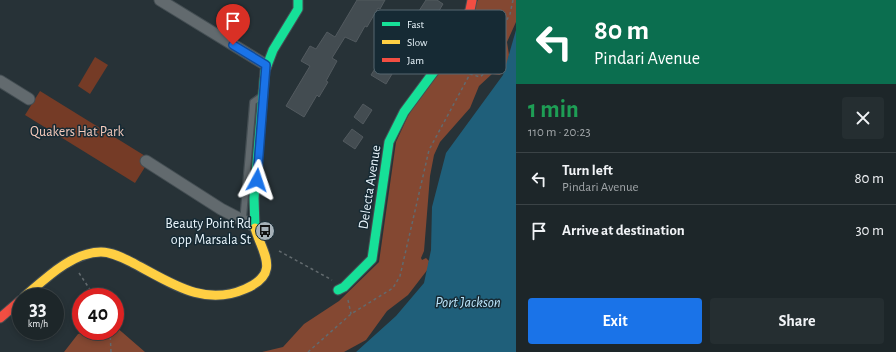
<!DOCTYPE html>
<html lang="en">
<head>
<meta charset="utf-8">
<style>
  :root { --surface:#1d2629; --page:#252e31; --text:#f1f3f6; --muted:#a0a5a8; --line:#3b4346; --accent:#1a73e8 }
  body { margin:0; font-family:"Alegreya Sans",sans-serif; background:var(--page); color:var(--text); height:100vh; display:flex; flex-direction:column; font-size:15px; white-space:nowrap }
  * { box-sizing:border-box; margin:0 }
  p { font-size:13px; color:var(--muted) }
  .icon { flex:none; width:22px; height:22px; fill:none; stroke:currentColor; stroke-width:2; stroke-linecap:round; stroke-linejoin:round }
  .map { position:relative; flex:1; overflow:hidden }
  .side { display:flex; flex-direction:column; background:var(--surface); width:380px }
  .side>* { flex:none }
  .guide { background:#0b6e4f; color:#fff; overflow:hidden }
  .speed { position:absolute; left:12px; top:288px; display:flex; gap:8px; font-size:20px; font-weight:700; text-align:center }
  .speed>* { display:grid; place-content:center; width:52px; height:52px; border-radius:50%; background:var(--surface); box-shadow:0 2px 6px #0003,0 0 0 1px var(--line); line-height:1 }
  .speed small { font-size:10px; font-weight:400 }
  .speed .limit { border:6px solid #d22; background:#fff; color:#111 }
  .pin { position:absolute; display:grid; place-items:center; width:34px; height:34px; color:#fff; margin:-41px -17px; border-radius:50% 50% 50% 0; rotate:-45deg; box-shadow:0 0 4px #0007 }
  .pin .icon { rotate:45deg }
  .me { position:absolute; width:44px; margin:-22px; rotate:5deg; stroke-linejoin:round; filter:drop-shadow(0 0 3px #0008) }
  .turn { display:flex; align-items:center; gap:14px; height:84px; padding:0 12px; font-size:18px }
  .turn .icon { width:52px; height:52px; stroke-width:2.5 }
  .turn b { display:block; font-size:28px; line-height:34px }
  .round { display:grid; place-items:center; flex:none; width:42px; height:42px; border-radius:4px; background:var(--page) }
  .overview { display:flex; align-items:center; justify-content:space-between; height:68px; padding:0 12px }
  h1 { font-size:24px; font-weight:700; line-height:30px; color:#1e9e55 }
  .action { display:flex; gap:8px; margin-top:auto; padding:8px 12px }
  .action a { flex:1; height:46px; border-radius:4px; background:var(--accent); color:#fff; font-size:16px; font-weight:700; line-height:46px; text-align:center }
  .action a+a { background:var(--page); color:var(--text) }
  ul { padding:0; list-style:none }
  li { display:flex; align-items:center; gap:12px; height:52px; padding:0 12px; border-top:1px solid var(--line) }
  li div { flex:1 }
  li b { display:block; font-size:15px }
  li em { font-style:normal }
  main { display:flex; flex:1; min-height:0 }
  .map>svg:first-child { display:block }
  .green { fill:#753b26 }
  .forest { fill:#844832 }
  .water { fill:#1f5f7a }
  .building { fill:#434c51; stroke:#525a5f }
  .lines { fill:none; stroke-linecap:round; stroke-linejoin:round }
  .lane-casing { stroke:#444e53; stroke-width:8 }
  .street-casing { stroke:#444e53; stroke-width:13 }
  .fast-casing { stroke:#444e53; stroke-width:11 }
  .slow-casing { stroke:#444e53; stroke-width:11 }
  .jam-casing { stroke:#444e53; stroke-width:11 }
  .path { stroke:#626a6e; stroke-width:1.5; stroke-dasharray:3 3; stroke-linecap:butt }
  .lane { stroke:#626a6e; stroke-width:5.5 }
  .street { stroke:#626a6e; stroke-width:11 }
  .fast { stroke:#16e098; stroke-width:9 }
  .slow { stroke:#ffcf43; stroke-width:9 }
  .jam { stroke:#f24e42; stroke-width:9 }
  .route-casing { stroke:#114b97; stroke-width:10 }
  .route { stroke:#1a73e8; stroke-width:7 }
  .labels { text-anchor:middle; stroke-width:3; stroke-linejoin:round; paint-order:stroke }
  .park-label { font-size:14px; fill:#f5cabb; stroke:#162a34 }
  .street-label { font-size:14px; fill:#eaf6fd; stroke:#162a34 }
  .poi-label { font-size:14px; fill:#eaf6fd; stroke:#162a34; text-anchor:end }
  .water-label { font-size:15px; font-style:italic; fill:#bbe5fb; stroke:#162a34 }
  .key { fill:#162a34; stroke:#566770; stroke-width:1 }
  .key-label { font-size:11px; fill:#eaf6fd }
</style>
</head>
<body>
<main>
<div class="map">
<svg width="516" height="352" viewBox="0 0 516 352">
  <rect width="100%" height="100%" fill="#273237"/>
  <g class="green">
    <polygon points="95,57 108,65 90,94 78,86"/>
    <polygon points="40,91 150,159 135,183 25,115"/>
  </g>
  <g class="forest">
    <polygon points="478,0 516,0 516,22 507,42 509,55 507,67 500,75 492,74 479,86 470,108 440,142 434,155 430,176 424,251 421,258 422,260 426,258 429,261 428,269 408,295 387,311 366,340 344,352 262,352 283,347 304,324 339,301 379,262 396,142 408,116"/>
    <polygon points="115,326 145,352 64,352 78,334 88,331 115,331"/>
  </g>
  <polygon class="water" points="516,30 516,352 356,352 396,316 424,283 431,250 432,207 446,153 503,75"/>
  <g class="building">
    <polygon points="357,0 385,0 380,9 378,8 367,27 365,26 356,42 345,37 332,58 337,61 326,81 328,82 319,97 317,95 304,117 286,106 310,66 301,61 310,46 316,49 327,32 335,37"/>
    <polygon points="426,0 437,0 443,4 434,19 432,18 409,54 408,53 397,71 395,69 386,84 371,75 390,45 395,48"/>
    <polygon points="363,104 372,110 363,124 354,117"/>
    <polygon points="352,129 363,137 355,149 343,141"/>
  </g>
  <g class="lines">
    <defs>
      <polyline id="lane" points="243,220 253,102 260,97"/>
      <g id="street">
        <polyline points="160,0 266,65"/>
        <polyline points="0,81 29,99"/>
        <polyline points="146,161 221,209 254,226"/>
      </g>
      <g id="fast">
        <polyline points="255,228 254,198 265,71 273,50 298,9 298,0"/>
        <polyline points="338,290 344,287 372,259 389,142 404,112 444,58 451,46"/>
      </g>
      <path id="slow" d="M24,297c21,-18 48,-45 77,-45 12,0 24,7 34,12 36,19 69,43 110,25 37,-16 17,-36 10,-61"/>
      <g id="jam">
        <polyline points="451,46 470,10 472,0"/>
        <polyline points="0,318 21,300"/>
      </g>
    </defs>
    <use href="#lane" class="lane-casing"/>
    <use href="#street" class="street-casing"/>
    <use href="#fast" class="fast-casing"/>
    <use href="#slow" class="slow-casing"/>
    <use href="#jam" class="jam-casing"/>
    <g class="path">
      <polyline points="499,61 503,67"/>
      <polyline points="455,63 470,74"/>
      <polyline points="279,251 332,280"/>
      <polyline points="79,273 95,297"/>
      <polyline points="348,300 351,314"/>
      <polyline points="110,331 111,352"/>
      <polyline points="308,352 351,314 393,288 400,276 429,150 470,74 480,77 499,61 502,29 510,14 513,0"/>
    </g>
    <use href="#lane" class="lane"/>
    <use href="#street" class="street"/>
    <use href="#fast" class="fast"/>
    <use href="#slow" class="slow"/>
    <use href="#jam" class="jam"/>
  </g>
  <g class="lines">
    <defs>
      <polyline id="route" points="233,45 266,65 257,180"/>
    </defs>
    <use href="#route" class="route-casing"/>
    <use href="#route" class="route"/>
  </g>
  <defs>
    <symbol id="bus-disc" viewBox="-11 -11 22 22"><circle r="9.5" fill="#a6b1b8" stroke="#162a34"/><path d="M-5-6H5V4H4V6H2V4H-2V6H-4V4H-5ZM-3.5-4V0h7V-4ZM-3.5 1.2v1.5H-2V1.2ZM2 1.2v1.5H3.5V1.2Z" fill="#111"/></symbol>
  </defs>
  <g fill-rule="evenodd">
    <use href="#bus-disc" x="254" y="220" width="22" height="22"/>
  </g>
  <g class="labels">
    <g class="park-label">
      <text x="77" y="136">Quakers Hat Park</text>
    </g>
    <g class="street-label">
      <text transform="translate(369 187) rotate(-81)" y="5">Delecta Avenue</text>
    </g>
    <g class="poi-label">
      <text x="251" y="228">Beauty Point Rd<tspan x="251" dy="16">opp Marsala St</tspan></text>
    </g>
    <g class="water-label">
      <text x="468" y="307">Port Jackson</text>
    </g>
  </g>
  <rect x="374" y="10" width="132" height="64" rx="6" class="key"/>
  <rect x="382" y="22" width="18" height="4" fill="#16e098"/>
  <rect x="382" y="40" width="18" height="4" fill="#ffcf43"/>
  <rect x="382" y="58" width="18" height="4" fill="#f24e42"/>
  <g class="key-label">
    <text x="407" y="28">Fast</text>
    <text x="407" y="46">Slow</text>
    <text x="407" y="64">Jam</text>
  </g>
</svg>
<div class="speed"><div>33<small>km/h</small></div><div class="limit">40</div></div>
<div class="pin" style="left:233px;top:45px;background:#d93025"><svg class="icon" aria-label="arrive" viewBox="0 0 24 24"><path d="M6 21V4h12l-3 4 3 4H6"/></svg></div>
<svg class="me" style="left:257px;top:180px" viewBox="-20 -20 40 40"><path d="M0-17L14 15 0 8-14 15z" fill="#1a73e8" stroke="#fff" stroke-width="4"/></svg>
</div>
<section class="side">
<div class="guide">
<div class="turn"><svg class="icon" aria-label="left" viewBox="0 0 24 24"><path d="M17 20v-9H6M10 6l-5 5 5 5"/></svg><div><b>80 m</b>Pindari Avenue</div></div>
</div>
<div class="overview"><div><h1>1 min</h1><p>110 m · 20:23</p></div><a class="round"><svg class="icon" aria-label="close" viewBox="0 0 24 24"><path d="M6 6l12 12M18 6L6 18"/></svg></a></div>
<ul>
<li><svg class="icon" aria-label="left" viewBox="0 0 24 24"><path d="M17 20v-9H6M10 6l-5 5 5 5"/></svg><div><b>Turn left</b><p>Pindari Avenue</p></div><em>80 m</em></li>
<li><svg class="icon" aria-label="arrive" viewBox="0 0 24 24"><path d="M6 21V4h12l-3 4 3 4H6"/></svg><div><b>Arrive at destination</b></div><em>30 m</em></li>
</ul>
<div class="action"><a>Exit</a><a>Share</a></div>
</section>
</main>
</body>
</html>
